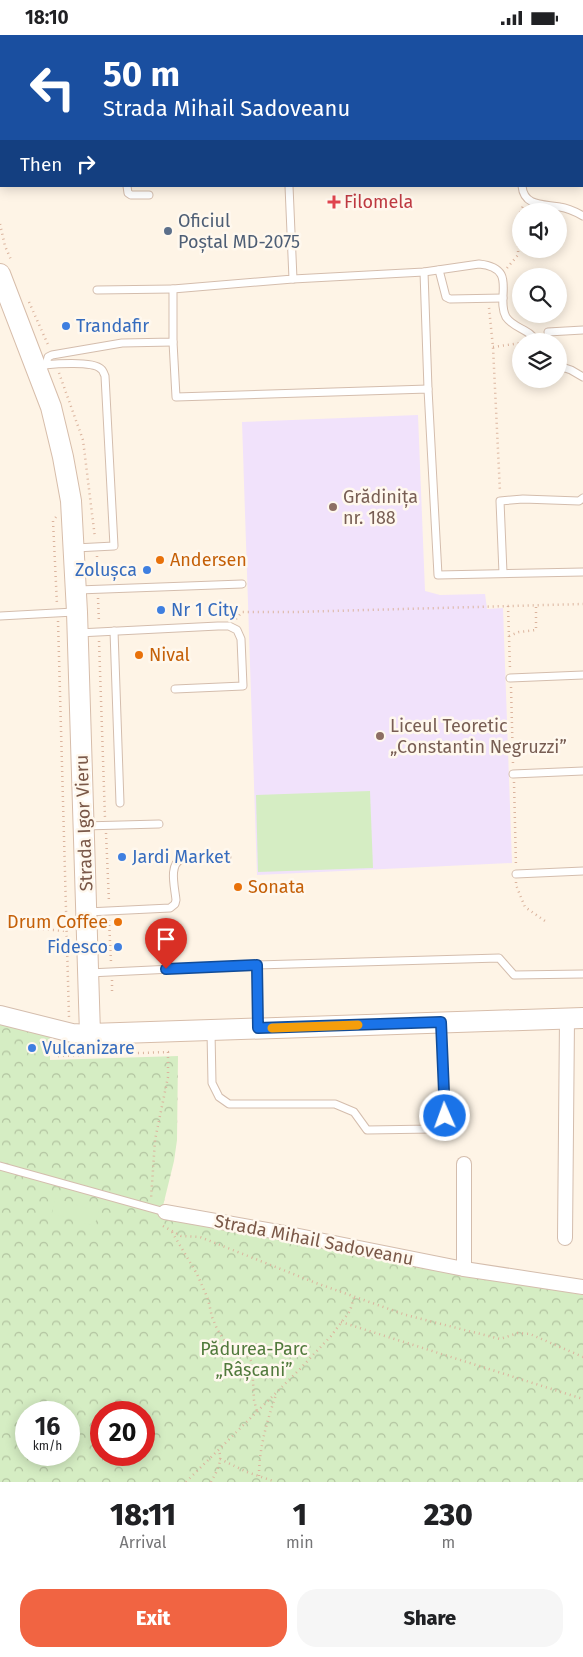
<!DOCTYPE html>
<html lang="en">
<head>
<meta charset="utf-8">
<style>
  :root { --surface:#fff; --page:#f6f6f6; --text:#202124; --muted:#757577; --accent:#f16442 }
  body { margin:0; font-family:"Fira Sans",sans-serif; background:var(--page); color:var(--text); height:100vh; display:flex; flex-direction:column; font-size:19px; white-space:nowrap }
  * { box-sizing:border-box; margin:0 }
  p { font-size:16px; color:var(--muted) }
  .icon { flex:none; width:28px; height:28px; fill:none; stroke:currentColor; stroke-width:2; stroke-linecap:round; stroke-linejoin:round }
  .map { position:relative; height:1447px; overflow:hidden }
  .details { display:flex; flex-direction:column; background:var(--surface); flex:1 }
  .details>* { flex:none }
  .banner { position:absolute; left:0px; top:0px; width:584px; height:152px; box-shadow:0 2px 12px #0003; background:#1a4fa0; color:#fff; overflow:hidden }
  .tools { position:absolute; left:512px; top:168px; display:grid; gap:10px }
  .tools a { display:grid; place-items:center; width:55px; height:55px; border-radius:50%; background:var(--surface); box-shadow:0 2px 12px #0003; font-size:25px }
  .speed { position:absolute; left:15px; top:1366px; display:flex; gap:10px; font-size:25px; font-weight:700; text-align:center }
  .speed>* { display:grid; place-content:center; width:65px; height:65px; border-radius:50%; background:var(--surface); box-shadow:0 2px 12px #0003; line-height:1 }
  .speed small { font-size:12px; font-weight:400 }
  .speed .limit { border:8px solid #d22; background:#fff; color:#111 }
  .pin { position:absolute; display:grid; place-items:center; width:42px; height:42px; color:#fff; margin:-51px -21px; border-radius:50% 50% 50% 0; rotate:-45deg; box-shadow:0 0 5px #0007 }
  .pin .icon { rotate:45deg }
  .me { position:absolute; width:55px; margin:-28px; rotate:358deg; stroke-linejoin:round; filter:drop-shadow(0 0 4px #0008) }
  .turn { display:flex; align-items:center; gap:18px; height:105px; padding:0 20px; font-size:22px }
  .turn .icon { width:65px; height:65px; stroke-width:2.5 }
  .turn b { display:block; font-size:35px; line-height:42px }
  .then { display:flex; align-items:center; height:48px; padding:0 20px; background:#0003; gap:10px; font-size:19px }
  .eta { display:flex; justify-content:space-evenly; align-items:center; height:85px; text-align:center }
  .eta b { font-size:30px; font-weight:800; line-height:35px }
  .primary-button { display:flex; gap:10px; margin-top:auto; padding:10px 20px }
  .primary-button a { flex:1; height:58px; border-radius:20px; background:var(--accent); color:#fff; font-size:20px; font-weight:800; line-height:58px; text-align:center }
  .primary-button a+a { background:var(--page); color:var(--text) }
  .status { display:flex; justify-content:space-between; align-items:center; height:35px; padding:0 25px; background:var(--surface); direction:ltr }
  .status svg { height:14px; fill:currentColor }
  .map>svg:first-child { display:block }
  .education { fill:#f1e2fb }
  .forest { fill:url(#forest-crowns); fill-rule:evenodd }
  .green { fill:#d5edc3 }
  .lines { fill:none; stroke-linecap:round; stroke-linejoin:round }
  .service-casing { stroke:#d4bdad; stroke-width:9 }
  .minor-casing { stroke:#d4bdad; stroke-width:16 }
  .tertiary-casing { stroke:#d4bdad; stroke-width:20 }
  .secondary-casing { stroke:#d7bdaa; stroke-width:22 }
  .primary-casing { stroke:#dcd4cf; stroke-width:25 }
  .path { stroke:#dbb49e; stroke-width:2.5; stroke-dasharray:1 4; stroke-linecap:butt }
  .service { stroke:#fff; stroke-width:7 }
  .minor { stroke:#fff; stroke-width:14 }
  .tertiary { stroke:#fff; stroke-width:18 }
  .secondary { stroke:#fff; stroke-width:20 }
  .primary { stroke:#ffd79c; stroke-width:22 }
  .route-casing { stroke:#114b97; stroke-width:12 }
  .route { stroke:#1a73e8; stroke-width:9 }
  .slow { stroke:#f59e0b; stroke-width:9 }
  .health-dot { fill:#e0444e; stroke:#fff8ee; stroke-width:2 }
  .service-dot { fill:#5c6f8a; stroke:#fff8ee; stroke-width:2 }
  .shop-dot { fill:#3f7fe0; stroke:#fff8ee; stroke-width:2 }
  .education-dot { fill:#8d6e63; stroke:#fff8ee; stroke-width:2 }
  .food-dot { fill:#e8710a; stroke:#fff8ee; stroke-width:2 }
  .labels { text-anchor:middle; stroke-width:5; stroke-linejoin:round; paint-order:stroke }
  .health-label { font-size:18px; fill:#be3a42; stroke:#fff8ee; text-anchor:start }
  .service-label { font-size:18px; fill:#4e5e75; stroke:#fff8ee; text-anchor:start }
  .shop-label { font-size:18px; fill:#366cbe; stroke:#fff8ee; text-anchor:start }
  .education-label { font-size:18px; fill:#785e54; stroke:#fff8ee; text-anchor:start }
  .food-label { font-size:18px; fill:#c56008; stroke:#fff8ee; text-anchor:start }
  .street-label { font-size:18px; fill:#7a5848; stroke:#fff8ee }
  .park-label { font-size:18px; fill:#517a3c; stroke:#fff8ee }
</style>
</head>
<body>
<div class="status"><b>18:10</b><svg viewBox="0 0 49 12"><path d="M0 12V9h3v3zM5 12V6h3v6zM10 12V3h3v9zM15 12V0h3v12zM26 1h20v11H26zM47 4h2v5h-2z"/></svg></div>
<div class="map">
<svg width="583" height="1447" viewBox="0 0 583 1447">
  <defs>
    <pattern id="forest-crowns" width="20" height="18" patternUnits="userSpaceOnUse" patternTransform="scale(1.25)"><rect width="20" height="18" fill="#d5edc3"/><path d="M2 6a3 3 0 1 1 6 0M12 15a3 3 0 1 1 6 0" fill="none" stroke="#b2c3a0"/></pattern>
  </defs>
  <rect width="100%" height="100%" fill="#fef4e6"/>
  <polygon class="education" points="418,380 425,556 440,560 485,559 487,574 503,573 512,828 257,840 242,387"/>
  <path class="forest" d="M0,975l50,9v41l128,-4 -1,84 -3,21 -13,53 303,60 119,21v187h-583zM26,1378h43v42h-43zM101,1378h43v42h-43z"/>
  <g class="green">
    <polygon points="370,756 373,833 258,837 256,760"/>
    <polygon points="55,1163 99,1177 94,1191 52,1178"/>
  </g>
  <g class="lines">
    <defs>
      <g id="service">
        <polyline points="582,110 583,109"/>
        <polyline points="127,151 128,158 131,160 149,160"/>
        <path d="M522,151c2,21 22,18 38,21 8,1 16,5 23,9"/>
        <polyline points="439,235 446,262 450,264 503,263"/>
        <polyline points="424,237 428,354"/>
        <path d="M293,244l131,-7 55,-8c40,4 16,33 27,53 8,12 24,12 30,24"/>
        <polyline points="97,255 173,254"/>
        <polyline points="548,297 583,295"/>
        <polyline points="173,307 176,362 428,354 438,540 583,537"/>
        <path d="M44,330c11,-1 49,-4 57,4 2,1 3,5 4,7l9,170 -39,2"/>
        <polyline points="46,330 48,322 52,320 122,308 173,307 173,254 293,244 289,151"/>
        <polyline points="559,331 571,335 583,342"/>
        <polyline points="503,538 500,466 523,464 579,466 583,463"/>
        <polyline points="78,555 242,549"/>
        <polyline points="0,581 74,577"/>
        <polyline points="114,596 120,768"/>
        <polyline points="78,598 218,591 229,591 237,595 241,604 243,651 175,654"/>
        <polyline points="510,643 583,640"/>
        <polyline points="513,739 583,736"/>
        <polyline points="84,791 159,789"/>
        <polyline points="516,839 583,836"/>
        <path d="M87,877l83,-4 5,-4 1,-4c-1,-12 -8,-36 6,-41l45,-2"/>
        <polyline points="257,930 259,992"/>
        <polyline points="89,938 257,930 499,923 514,940 583,939"/>
        <polyline points="211,997 212,1048 219,1062 229,1069 335,1069 354,1077 367,1095 433,1094 440,1092 445,1081 442,990"/>
        <polyline points="0,1131 165,1177"/>
      </g>
      <g id="minor">
        <polyline points="464,1129 464,1234"/>
        <polyline points="165,1177 284,1198 464,1234 583,1252"/>
        <polyline points="565,1203 567,984"/>
      </g>
      <polyline id="tertiary" points="0,980 72,998 90,999"/>
      <polyline id="secondary" points="0,239 51,372 63,422 71,466 77,577 90,999 583,983"/>
      <g id="primary">
        <polyline points="157,0 158,1"/>
        <polyline points="558,1 559,0"/>
        <polyline points="582,57 583,57"/>
        <polyline points="0,63 1,63"/>
      </g>
    </defs>
    <use href="#service" class="service-casing"/>
    <use href="#minor" class="minor-casing"/>
    <use href="#tertiary" class="tertiary-casing"/>
    <use href="#secondary" class="secondary-casing"/>
    <use href="#primary" class="primary-casing"/>
    <g class="path">
      <polyline points="199,0 199,1"/>
      <polyline points="582,22 583,22"/>
      <polyline points="0,27 1,27"/>
      <polyline points="0,32 1,31"/>
      <polyline points="0,94 1,95"/>
      <polyline points="0,101 1,101"/>
      <polyline points="0,126 1,125"/>
      <polyline points="0,189 5,211 12,227"/>
      <polyline points="507,233 518,220 519,180 523,171"/>
      <polyline points="29,267 49,312"/>
      <polyline points="489,273 493,312 500,457"/>
      <polyline points="493,312 521,308"/>
      <polyline points="59,338 83,405 95,503"/>
      <polyline points="56,482 53,486 57,570"/>
      <polyline points="97,521 98,545"/>
      <polyline points="98,563 99,588"/>
      <polyline points="508,571 510,634"/>
      <polyline points="236,584 242,577 295,577 583,569"/>
      <polyline points="58,586 69,982"/>
      <polyline points="509,601 519,597 536,595 536,570"/>
      <polyline points="99,606 105,783"/>
      <polyline points="511,652 513,729"/>
      <polyline points="514,747 516,832"/>
      <polyline points="106,798 109,867"/>
      <polyline points="516,847 516,850 525,872 545,886"/>
      <polyline points="109,885 111,927"/>
      <polyline points="8,892 67,896"/>
      <polyline points="112,945 112,959"/>
      <polyline points="58,1021 168,1017 168,1042 155,1105 151,1164"/>
      <polyline points="163,1191 181,1201 200,1202 316,1248 406,1280 500,1304 518,1298 530,1299 583,1322"/>
      <polyline points="172,1197 197,1239 208,1264 212,1282 217,1294 226,1308 248,1320 252,1328 254,1365 257,1377"/>
      <polyline points="341,1287 583,1364"/>
      <polyline points="220,1424 247,1437 273,1446"/>
      <path d="M259,1441c0,-28 8,-55 17,-81"/>
      <polyline points="186,1447 298,1336 331,1301 350,1276 354,1262"/>
      <path d="M211,1447c5,-9 12,-21 8,-31"/>
    </g>
    <use href="#service" class="service"/>
    <use href="#minor" class="minor"/>
    <use href="#tertiary" class="tertiary"/>
    <use href="#secondary" class="secondary"/>
    <use href="#primary" class="primary"/>
  </g>
  <g class="lines">
    <defs>
      <polyline id="route" points="166,934 257,930 258,993 441,987 445,1081"/>
    </defs>
    <use href="#route" class="route-casing"/>
    <use href="#route" class="route"/>
    <polyline class="slow" points="272,993 358,990"/>
  </g>
  <path class="health-dot" d="M331.5 159.5h5v5h5v5h-5v5h-5v-5h-5v-5h5z"/>
  <circle class="service-dot" cx="168" cy="196" r="5"/>
  <g class="shop-dot">
    <circle cx="66" cy="291" r="5"/>
    <circle cx="147" cy="535" r="5"/>
    <circle cx="161" cy="575" r="5"/>
    <circle cx="122" cy="822" r="5"/>
    <circle cx="118" cy="912" r="5"/>
    <circle cx="32" cy="1013" r="5"/>
  </g>
  <g class="education-dot">
    <circle cx="333" cy="472" r="5"/>
    <circle cx="380" cy="701" r="5"/>
  </g>
  <g class="food-dot">
    <circle cx="160" cy="525" r="5"/>
    <circle cx="139" cy="620" r="5"/>
    <circle cx="238" cy="852" r="5"/>
    <circle cx="118" cy="887" r="5"/>
  </g>
  <g class="labels">
    <g class="health-label">
      <text x="344" y="173">Filomela</text>
    </g>
    <g class="service-label">
      <text x="178" y="192">Oficiul<tspan x="178" dy="21">Poștal MD-2075</tspan></text>
    </g>
    <g class="shop-label">
      <text x="76" y="297">Trandafir</text>
      <text x="137" y="541" text-anchor="end">Zolușca</text>
      <text x="171" y="581">Nr 1 City</text>
      <text x="132" y="828">Jardi Market</text>
      <text x="108" y="918" text-anchor="end">Fidesco</text>
      <text x="42" y="1019">Vulcanizare</text>
    </g>
    <g class="education-label">
      <text x="343" y="468">Grădinița<tspan x="343" dy="21">nr. 188</tspan></text>
      <text x="390" y="697">Liceul Teoretic<tspan x="390" dy="21">„Constantin Negruzzi”</tspan></text>
    </g>
    <g class="food-label">
      <text x="170" y="531">Andersen</text>
      <text x="149" y="626">Nival</text>
      <text x="248" y="858">Sonata</text>
      <text x="108" y="893" text-anchor="end">Drum Coffee</text>
    </g>
    <g class="street-label">
      <text transform="translate(84 788) rotate(-92)" y="6">Strada Igor Vieru</text>
      <text transform="translate(314 1205) rotate(11)" y="6">Strada Mihail Sadoveanu</text>
    </g>
    <g class="park-label">
      <text x="254" y="1320">Pădurea-Parc<tspan x="254" dy="21">„Râșcani”</tspan></text>
    </g>
  </g>
</svg>
<div class="tools">
<a><svg class="icon" aria-label="sound" viewBox="0 0 24 24"><path d="M4 9h4l5-4v14l-5-4H4zM17 9q2 3 0 6"/></svg></a>
<a><svg class="icon" aria-label="search" viewBox="0 0 24 24"><circle cx="10" cy="10" r="6"/><path d="M15 15l6 6"/></svg></a>
<a><svg class="icon" aria-label="layers" viewBox="0 0 24 24"><path d="M12 4l9 5-9 5-9-5zM3 14l9 5 9-5"/></svg></a>
</div>
<div class="speed"><div>16<small>km/h</small></div><div class="limit">20</div></div>
<div class="pin" style="left:166px;top:934px;background:#d93025"><svg class="icon" aria-label="arrive" viewBox="0 0 24 24"><path d="M6 21V4h12l-3 4 3 4H6"/></svg></div>
<svg class="me" style="left:445px;top:1081px" viewBox="-20 -20 40 40"><circle r="17" fill="#1a73e8" stroke="#fff" stroke-width="3"/><path d="M0-11L8 9 0 5-8 9z" fill="#fff"/></svg>
<div class="banner">
<div class="turn"><svg class="icon" aria-label="left" viewBox="0 0 24 24"><path d="M17 20v-9H6M10 6l-5 5 5 5"/></svg><div><b>50 m</b>Strada Mihail Sadoveanu</div></div>
<div class="then">Then<svg class="icon" aria-label="right" viewBox="0 0 24 24"><path d="M7 20v-9h11M14 6l5 5-5 5"/></svg></div>
</div>
</div>
<section class="details">
<div class="eta">
<div><b>18:11</b><p>Arrival</p></div>
<div><b>1</b><p>min</p></div>
<div><b>230</b><p>m</p></div>
</div>
<div class="primary-button"><a>Exit</a><a>Share</a></div>
</section>
</body>
</html>
